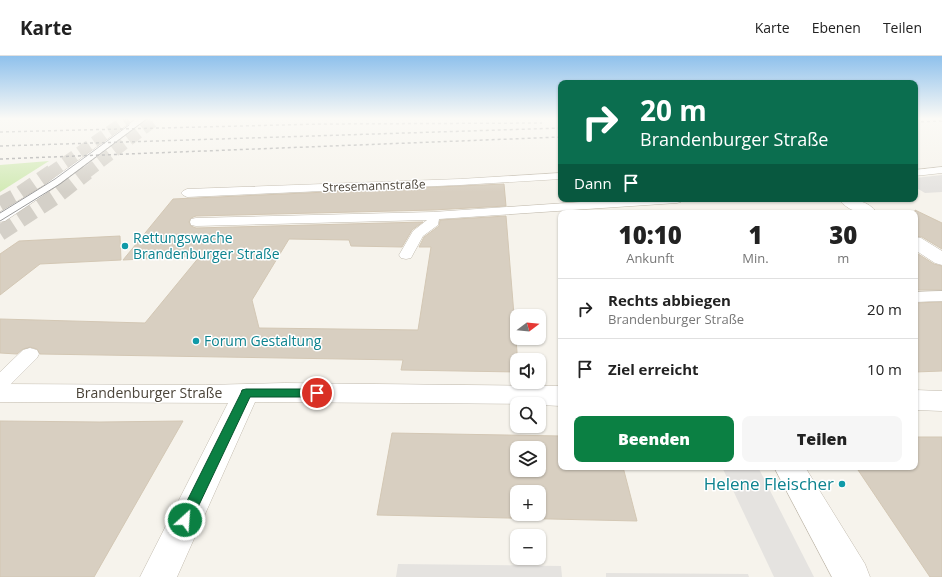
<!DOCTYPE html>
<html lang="de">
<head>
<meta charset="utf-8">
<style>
  :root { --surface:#fff; --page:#f6f6f6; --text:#222; --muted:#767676; --line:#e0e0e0; --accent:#0b8043 }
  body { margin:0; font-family:"Open Sans",sans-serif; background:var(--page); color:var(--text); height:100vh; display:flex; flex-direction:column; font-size:15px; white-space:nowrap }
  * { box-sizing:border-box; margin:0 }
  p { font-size:13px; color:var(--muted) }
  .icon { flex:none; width:22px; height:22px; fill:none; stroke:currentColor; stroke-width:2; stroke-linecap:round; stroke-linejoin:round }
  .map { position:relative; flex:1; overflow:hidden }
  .details { position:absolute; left:558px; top:154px; width:360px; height:260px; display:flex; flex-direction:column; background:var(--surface); border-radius:8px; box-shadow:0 1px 3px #0004 }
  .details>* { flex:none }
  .guide { position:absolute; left:558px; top:24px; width:360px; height:122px; border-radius:8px; box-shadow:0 1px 3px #0004; background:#0b6e4f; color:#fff; overflow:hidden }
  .needle { width:26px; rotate:74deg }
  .fabs { position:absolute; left:510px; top:253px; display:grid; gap:8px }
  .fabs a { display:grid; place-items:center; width:36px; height:36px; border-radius:8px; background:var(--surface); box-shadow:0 1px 3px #0004; font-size:20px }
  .pin { position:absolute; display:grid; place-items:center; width:34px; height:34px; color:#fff; margin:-17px; border:2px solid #fff; border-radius:50%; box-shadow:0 1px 4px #0007 }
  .me { position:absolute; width:44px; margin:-22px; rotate:26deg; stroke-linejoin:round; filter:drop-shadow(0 0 3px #0008) }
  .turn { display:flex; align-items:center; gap:14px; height:84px; padding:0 16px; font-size:18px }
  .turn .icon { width:52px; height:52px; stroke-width:2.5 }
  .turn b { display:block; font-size:28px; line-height:34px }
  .then { display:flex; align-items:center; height:38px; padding:0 16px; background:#0003; gap:8px; font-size:15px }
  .eta { display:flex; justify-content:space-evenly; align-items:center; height:68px; text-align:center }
  .eta b { font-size:24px; font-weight:800; line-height:28px }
  .cta { display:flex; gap:8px; margin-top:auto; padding:8px 16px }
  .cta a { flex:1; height:46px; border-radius:8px; background:var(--accent); color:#fff; font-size:16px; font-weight:800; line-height:46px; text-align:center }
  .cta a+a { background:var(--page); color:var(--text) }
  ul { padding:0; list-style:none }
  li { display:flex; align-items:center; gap:12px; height:60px; padding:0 16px; border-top:1px solid var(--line) }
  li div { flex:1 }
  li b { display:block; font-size:15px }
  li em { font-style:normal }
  header { display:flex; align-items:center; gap:24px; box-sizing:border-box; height:56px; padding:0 20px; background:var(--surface); border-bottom:1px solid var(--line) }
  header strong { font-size:19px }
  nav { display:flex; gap:22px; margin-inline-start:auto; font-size:14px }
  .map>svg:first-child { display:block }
  .green { fill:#d2eab5 }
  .parking { fill:#e5e3e0 }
  .building { fill:#d8cfc1; stroke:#d3c7b4; fill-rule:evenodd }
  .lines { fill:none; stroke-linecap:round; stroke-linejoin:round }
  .secondary-tunnel-far1 { stroke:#d4d0c8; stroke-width:12; stroke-dasharray:12 6; stroke-linecap:butt }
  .secondary-tunnel { stroke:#d4d0c8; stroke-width:16; stroke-dasharray:16 8; stroke-linecap:butt }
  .lane-casing { stroke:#c2bbae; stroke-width:1 }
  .street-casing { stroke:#c2bbae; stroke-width:1 }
  .lane { fill:#fff; fill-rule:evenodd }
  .street { fill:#fff; fill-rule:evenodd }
  .tram { stroke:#9a9a9a; stroke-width:1 }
  .rail { stroke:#9a9a9a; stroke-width:1.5; stroke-dasharray:3 3; stroke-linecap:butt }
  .route { fill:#0b8043; stroke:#07532c }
  .culture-dot { fill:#0f9aa8; stroke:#fff; stroke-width:1.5 }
  .labels { text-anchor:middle; stroke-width:3; stroke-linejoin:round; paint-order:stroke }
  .far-street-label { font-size:12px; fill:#4b4439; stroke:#fff }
  .culture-label { font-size:14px; fill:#0d838f; stroke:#fff; text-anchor:start }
  .street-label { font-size:14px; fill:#4b4439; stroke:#fff }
  .near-culture-label { font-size:17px; fill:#0d838f; stroke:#fff; text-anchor:end }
</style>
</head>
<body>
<header>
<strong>Karte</strong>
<nav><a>Karte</a><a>Ebenen</a><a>Teilen</a></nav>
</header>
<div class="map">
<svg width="942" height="521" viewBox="0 0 942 521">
  <rect width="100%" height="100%" fill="#f6f3ec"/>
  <polygon class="green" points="49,105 0,136 0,109"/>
  <g class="parking">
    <polygon points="942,119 942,136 925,137 915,131 915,122"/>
    <polygon points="722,411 758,411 814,521 774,521"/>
    <polygon points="398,508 561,510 562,521 396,521"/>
    <polygon points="606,517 748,518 749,521 606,521"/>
  </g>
  <g class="building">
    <polygon points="504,128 506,150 433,154 196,160 191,162 189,166 191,170 196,172 423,166 412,174 402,191 351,190 349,184 289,183 252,244 259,272 418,274 431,191 419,191 424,181 439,170 440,164 506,160 517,296 517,316 401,314 403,304 40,298 37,293 30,291 23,293 17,298 0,297 0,263 145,267 200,200 123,204 173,143"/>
    <polygon points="915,154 942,167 942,193 922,181 915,180"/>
    <polygon points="120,180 121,204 40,208 0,239 0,198 19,185"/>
    <polygon points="915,196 934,208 942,210 942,234 915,234"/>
    <polygon points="942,246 942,315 915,316 915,247"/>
    <polygon points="0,365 100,366 183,365 94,521 0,521"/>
    <path d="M392,377l169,3v31h62l14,54 -260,-6zM517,392h22v22h-22zM517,436h22v22h-22z"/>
    <polygon points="915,381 942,381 942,521 930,521 856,411 915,411"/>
  </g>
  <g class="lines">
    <g class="secondary-tunnel-far1">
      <polyline points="50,117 128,63"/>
      <polyline points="86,117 156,63"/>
    </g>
    <g class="secondary-tunnel">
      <polyline points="0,149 20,138 52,116"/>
      <polyline points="0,177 55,141 87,116"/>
    </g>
    <defs>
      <g id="lane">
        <polygon points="136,63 146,63 51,134 5,165 0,166 0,156 43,130"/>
        <polygon points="942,111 942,117 915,120 915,114"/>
        <polygon points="561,117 561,123 460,129 187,141 183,139 181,137 183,135 187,133 460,123"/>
        <polygon points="625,143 683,143 681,146 677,147 439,163 438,169 423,180 411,202 406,203 401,202 399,199 413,175 427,164 196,170 191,169 190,166 191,163 196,162 433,156"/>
        <polygon points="942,235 942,245 915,246 915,236"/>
        <polygon points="30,292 37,294 39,298 37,302 7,332 0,334 0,316 23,294"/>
      </g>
      <g id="street">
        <path d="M839,143c14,0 29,1 38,14 -15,0 -28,0 -38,-14z"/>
        <polygon points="915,181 921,182 942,195 942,209 935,207 915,194"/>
        <polygon points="285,327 561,330 561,350 539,349 539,348 255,346 177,521 140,521 228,347 0,346 0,328 205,329"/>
        <polygon points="915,334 942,335 942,355 915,354"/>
        <polygon points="774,411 805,411 865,508 870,521 832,521"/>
      </g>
    </defs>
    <use href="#lane" class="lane-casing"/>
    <use href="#street" class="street-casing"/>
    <use href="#lane" class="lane"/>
    <use href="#street" class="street"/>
    <g class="tram">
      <polyline points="0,157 55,123 129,69"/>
      <polyline points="0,165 60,128 147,63"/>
    </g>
    <g class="rail">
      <polyline points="915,66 942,65"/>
      <polyline points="0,76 320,68 542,67"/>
      <polyline points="0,90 561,72"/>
      <polyline points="0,103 561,81"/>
    </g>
  </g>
  <linearGradient id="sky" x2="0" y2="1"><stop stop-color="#8fc1ec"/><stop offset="0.46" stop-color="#fbfaf6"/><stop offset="1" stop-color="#fbfaf6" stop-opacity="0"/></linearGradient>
  <rect width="942" height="136" fill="url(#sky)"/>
  <polygon class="route" points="246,333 317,333 320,334 322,337 320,339 317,341 250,341 190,468 185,470 180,468 178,464 180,459 241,337 242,334"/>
  <g class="culture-dot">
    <circle cx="125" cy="190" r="4"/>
    <circle cx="196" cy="285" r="4"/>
    <circle cx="842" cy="428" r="4"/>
  </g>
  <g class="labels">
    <g class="far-street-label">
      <text transform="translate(374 130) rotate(-2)" y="4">Stresemannstraße</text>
    </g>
    <g class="culture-label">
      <text x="133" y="187">Rettungswache<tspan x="133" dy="16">Brandenburger Straße</tspan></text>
      <text x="204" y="290">Forum Gestaltung</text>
    </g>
    <g class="street-label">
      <text x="149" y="342">Brandenburger Straße</text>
    </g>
    <g class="near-culture-label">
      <text x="834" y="434">Helene Fleischer</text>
    </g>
  </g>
</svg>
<div class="fabs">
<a><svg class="needle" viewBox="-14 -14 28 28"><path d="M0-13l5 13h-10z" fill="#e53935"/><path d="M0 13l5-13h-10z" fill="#767676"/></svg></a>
<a><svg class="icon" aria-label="sound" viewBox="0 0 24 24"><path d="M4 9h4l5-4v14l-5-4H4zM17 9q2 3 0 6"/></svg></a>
<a><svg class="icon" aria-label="search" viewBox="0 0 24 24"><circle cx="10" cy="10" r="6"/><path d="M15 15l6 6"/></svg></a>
<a><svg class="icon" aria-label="layers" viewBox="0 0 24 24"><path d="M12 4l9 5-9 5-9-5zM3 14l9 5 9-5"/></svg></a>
<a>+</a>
<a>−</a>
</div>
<div class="pin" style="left:317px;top:337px;background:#d93025"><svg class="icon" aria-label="arrive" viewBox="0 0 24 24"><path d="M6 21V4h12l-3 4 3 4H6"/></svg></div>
<svg class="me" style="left:185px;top:464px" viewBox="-20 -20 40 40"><circle r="17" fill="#0b8043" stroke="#fff" stroke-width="3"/><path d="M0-11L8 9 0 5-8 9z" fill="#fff"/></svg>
<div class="guide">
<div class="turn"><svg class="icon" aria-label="right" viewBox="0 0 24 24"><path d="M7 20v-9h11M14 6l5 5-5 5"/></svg><div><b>20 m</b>Brandenburger Straße</div></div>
<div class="then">Dann<svg class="icon" aria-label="arrive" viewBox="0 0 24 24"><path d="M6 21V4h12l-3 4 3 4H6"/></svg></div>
</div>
<section class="details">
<div class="eta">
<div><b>10:10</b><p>Ankunft</p></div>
<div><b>1</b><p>Min.</p></div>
<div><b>30</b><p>m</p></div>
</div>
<ul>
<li><svg class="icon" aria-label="right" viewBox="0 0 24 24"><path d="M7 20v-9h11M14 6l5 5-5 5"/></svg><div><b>Rechts abbiegen</b><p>Brandenburger Straße</p></div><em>20 m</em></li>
<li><svg class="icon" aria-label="arrive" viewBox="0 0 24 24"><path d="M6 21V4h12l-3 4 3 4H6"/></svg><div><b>Ziel erreicht</b></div><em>10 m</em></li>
</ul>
<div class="cta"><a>Beenden</a><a>Teilen</a></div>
</section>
</div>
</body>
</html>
